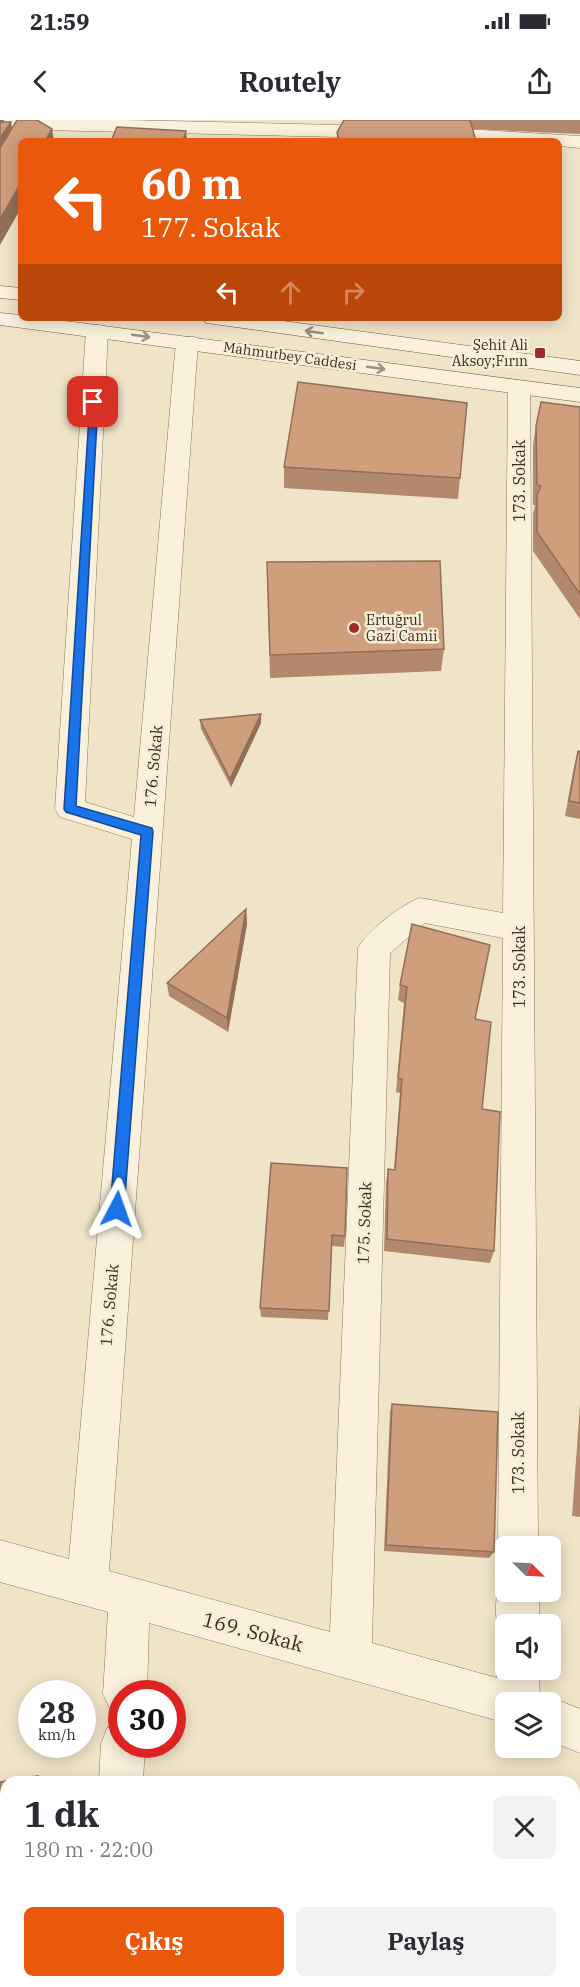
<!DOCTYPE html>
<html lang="tr">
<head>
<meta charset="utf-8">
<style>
  :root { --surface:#fff; --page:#f2f2f3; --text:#2b2b33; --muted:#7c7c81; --accent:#ea580c }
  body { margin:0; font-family:"IBM Plex Serif",serif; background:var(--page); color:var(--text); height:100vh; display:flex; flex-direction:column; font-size:22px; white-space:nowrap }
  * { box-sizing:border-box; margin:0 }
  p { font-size:20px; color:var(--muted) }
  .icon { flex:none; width:33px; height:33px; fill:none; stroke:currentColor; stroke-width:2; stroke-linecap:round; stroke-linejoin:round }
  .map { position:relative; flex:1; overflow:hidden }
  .side { position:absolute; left:0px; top:1656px; width:580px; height:212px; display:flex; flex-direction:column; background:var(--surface); border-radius:18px 18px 0 0; box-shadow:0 3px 15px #0003 }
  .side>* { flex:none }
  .guide { position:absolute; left:18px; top:18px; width:544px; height:183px; border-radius:9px; box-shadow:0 3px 15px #0003; background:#ea580c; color:#fff; overflow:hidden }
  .needle { width:39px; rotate:114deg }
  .tools { position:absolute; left:495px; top:1416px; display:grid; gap:12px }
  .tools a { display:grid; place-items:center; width:66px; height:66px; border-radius:9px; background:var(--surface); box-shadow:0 3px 15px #0003; font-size:30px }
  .speed { position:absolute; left:18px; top:1560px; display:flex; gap:12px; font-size:30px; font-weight:700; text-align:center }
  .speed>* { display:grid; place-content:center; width:78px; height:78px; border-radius:50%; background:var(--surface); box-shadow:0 3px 15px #0003; line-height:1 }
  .speed small { font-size:15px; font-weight:400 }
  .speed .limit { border:9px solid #d22; background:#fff; color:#111 }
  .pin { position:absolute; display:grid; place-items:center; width:51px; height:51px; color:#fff; margin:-26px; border-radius:12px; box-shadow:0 3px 9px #0006 }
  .me { position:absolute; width:66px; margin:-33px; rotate:4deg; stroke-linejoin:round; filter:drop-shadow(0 0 4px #0008) }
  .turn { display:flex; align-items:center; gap:21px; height:126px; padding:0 24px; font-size:27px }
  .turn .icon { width:78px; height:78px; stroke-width:2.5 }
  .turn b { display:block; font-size:42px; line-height:51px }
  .lanes { display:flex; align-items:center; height:57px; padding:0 24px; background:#0003; justify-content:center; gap:30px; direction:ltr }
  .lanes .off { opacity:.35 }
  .round { display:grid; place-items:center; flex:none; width:63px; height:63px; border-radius:9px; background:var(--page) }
  .summary { display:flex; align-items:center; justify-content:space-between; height:102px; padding:0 24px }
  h1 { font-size:36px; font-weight:700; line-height:45px }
  .button { display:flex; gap:12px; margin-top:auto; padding:12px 24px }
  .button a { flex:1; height:69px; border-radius:9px; background:var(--accent); color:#fff; font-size:24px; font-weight:700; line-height:69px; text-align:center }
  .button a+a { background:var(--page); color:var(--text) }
  .status { display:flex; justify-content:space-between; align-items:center; height:42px; padding:0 30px; background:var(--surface); direction:ltr }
  .status svg { height:16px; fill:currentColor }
  header { display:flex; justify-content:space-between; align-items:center; height:78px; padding:0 24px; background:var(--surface); font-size:27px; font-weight:700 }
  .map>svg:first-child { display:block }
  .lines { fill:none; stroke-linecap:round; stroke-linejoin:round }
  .lane-casing { stroke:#8d765c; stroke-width:2 }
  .street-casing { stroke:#8d765c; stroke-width:1 }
  .secondary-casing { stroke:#6f573f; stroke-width:1 }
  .lane { fill:#faf1dc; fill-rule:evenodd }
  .street { fill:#faf1dc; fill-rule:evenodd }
  .secondary { fill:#faf1dc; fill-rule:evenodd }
  .wall { fill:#b2896c }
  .shaded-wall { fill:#916f58 }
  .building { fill:#cf9f7d; stroke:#916f58; stroke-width:1.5 }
  .oneway { stroke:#9c907e }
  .route { fill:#1a73e8; stroke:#114b97; stroke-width:1.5 }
  .poi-dot { fill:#9e2a2b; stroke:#f7eed8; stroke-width:2 }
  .labels { text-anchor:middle; stroke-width:5; stroke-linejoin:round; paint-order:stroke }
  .far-poi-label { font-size:14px; fill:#3d2e20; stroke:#f7eed8; text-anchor:end }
  .far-street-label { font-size:14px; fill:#3d2e20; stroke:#f7eed8 }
  .street-label { font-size:16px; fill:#3d2e20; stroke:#f7eed8 }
  .near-street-label { font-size:20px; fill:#3d2e20; stroke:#f7eed8 }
</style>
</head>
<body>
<div class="status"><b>21:59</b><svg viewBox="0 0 49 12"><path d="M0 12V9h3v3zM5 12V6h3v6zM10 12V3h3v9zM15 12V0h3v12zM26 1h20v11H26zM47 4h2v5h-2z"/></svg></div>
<header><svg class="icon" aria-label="back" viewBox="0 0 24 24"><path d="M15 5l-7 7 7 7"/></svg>Routely<svg class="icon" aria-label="share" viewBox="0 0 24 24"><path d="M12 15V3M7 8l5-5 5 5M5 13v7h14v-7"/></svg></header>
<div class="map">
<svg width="580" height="1867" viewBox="0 0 580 1867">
  <rect width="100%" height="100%" fill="#f0e4c8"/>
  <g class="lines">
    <defs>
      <g id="lane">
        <polygon points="574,1786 580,1787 580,1827 574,1826"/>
        <polygon points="234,1862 275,1862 276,1867 234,1867"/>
      </g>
      <g id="street">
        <polygon points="0,0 126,0 382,6 391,12 382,18 0,9"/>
        <polygon points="431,7 580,16 580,28 560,26 560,21 472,21 424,17 422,13 424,9"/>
        <path d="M97,205l8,1 3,5 -23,471 49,15 42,-475 3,-5h16l3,5 -89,1229 221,61 28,-684c9,-17 44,-44 62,-50l83,15 5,-526 3,-5h16l3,5 8,1159h-32v15l-8,-15 5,-608 -78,-15 -35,30 -18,690 125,35v-8l9,-16v16h33l1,32 10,-5 30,12v44l-30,-12v-39h-44v21l-357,-100 -2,71h-25v20l-12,-5 -7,-15 5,-82 -108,-30v-42l69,19 63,-720 -72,-22 -5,-8 31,-478 3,-5z"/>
        <path d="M506,1456v16h33v32h-33v16c-14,-13 -13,-50 0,-64z"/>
        <polygon points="122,1603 122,1624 145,1624 143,1662 99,1662 101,1624 107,1608"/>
        <rect x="88" y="1862" width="48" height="5"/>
      </g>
      <g id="secondary">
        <polygon points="0,166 21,168 21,180 0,178"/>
        <polygon points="0,193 21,195 21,198 42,198 580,268 580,282 0,205"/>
        <polygon points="203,198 261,198 580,241 580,255 214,204 206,203"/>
      </g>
    </defs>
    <use href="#lane" class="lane-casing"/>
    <use href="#street" class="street-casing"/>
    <use href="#secondary" class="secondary-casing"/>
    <use href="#lane" class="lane"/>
    <use href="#street" class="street"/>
    <use href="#secondary" class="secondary"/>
  </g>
  <g class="wall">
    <polygon points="344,0 580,0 580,14 472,9 476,21 337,21 337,12"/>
    <polygon points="580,287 580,499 533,431 533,394 535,385 533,385 533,325 536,306"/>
    <polygon points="284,347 460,358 458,379 284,368"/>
    <polygon points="267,442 444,529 441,551 270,558"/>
    <polygon points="200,600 261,603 231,667 201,609"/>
    <polygon points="578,631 580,632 580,699 565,696 574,647"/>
    <polygon points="246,789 247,804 228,912 169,876 167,863"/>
    <polygon points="412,804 475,899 494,1131 490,1143 384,1131 386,1062 388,1049 394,1050 400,973 396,972 404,883 398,880 400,865"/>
    <polygon points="271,1043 345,1116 344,1127 332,1126 328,1200 261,1197 260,1188"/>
    <polygon points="392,1284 494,1432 489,1438 384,1431 390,1292"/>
    <polygon points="580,1284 580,1397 572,1396"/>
  </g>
  <g class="shaded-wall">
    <polygon points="0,0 4,0 6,9 11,2 14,21 0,42"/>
    <polygon points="52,9 54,21 45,21"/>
    <polygon points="186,11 187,21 183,21"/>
    <polygon points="21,63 21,88 0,125 0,99"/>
    <polygon points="261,594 261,603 231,667 230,659"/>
    <polygon points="246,789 247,804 228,912 227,898"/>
    <polygon points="38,1656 45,1657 44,1662 37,1662"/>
    <polygon points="6,1772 6,1800 0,1822 0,1793"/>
  </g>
  <g class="building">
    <polygon points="17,0 37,0 52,9 45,21 21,21 21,63 0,99 0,28"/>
    <polygon points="344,0 470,0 476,21 339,21 337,12"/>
    <polygon points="0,2 11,2 0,18"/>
    <polygon points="117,7 186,11 183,21 111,21"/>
    <polygon points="298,262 467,283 460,358 284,347"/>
    <polygon points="541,282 580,287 580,474 537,412 537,375 541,366 537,365 536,306"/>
    <polygon points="440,441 444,529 270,535 267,442"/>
    <polygon points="261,594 230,659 200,600"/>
    <polygon points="578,631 580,632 580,683 569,681"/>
    <polygon points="246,789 227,898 167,863"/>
    <polygon points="412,804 490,825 475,899 491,902 482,989 500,992 494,1131 387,1119 388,1049 395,1050 402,959 398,958 407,867 400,865"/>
    <polygon points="271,1043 347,1048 345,1116 332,1115 329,1191 260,1188"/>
    <polygon points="392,1284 498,1292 494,1432 386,1425"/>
    <polygon points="38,1656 37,1662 6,1662 6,1772 0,1793 0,1662"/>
  </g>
  <defs><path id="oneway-shaft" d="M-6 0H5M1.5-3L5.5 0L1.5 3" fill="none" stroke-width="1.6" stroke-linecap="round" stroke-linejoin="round" transform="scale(1.5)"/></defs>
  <g class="oneway">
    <use href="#oneway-shaft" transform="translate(314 212) rotate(-172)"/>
    <use href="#oneway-shaft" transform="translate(141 216) rotate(8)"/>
    <use href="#oneway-shaft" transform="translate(376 248) rotate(8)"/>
  </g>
  <polygon class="route" points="90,280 98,282 76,686 152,708 153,712 124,1089 117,1095 110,1089 141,715 66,692 64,689"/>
  <g class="poi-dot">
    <rect x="534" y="227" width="12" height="12" rx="3"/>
    <circle cx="354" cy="508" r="6"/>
  </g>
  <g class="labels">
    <g class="far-poi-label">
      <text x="528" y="230">Şehit Ali<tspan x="528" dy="16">Aksoy;Fırın</tspan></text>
      <text x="366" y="505" text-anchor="start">Ertuğrul<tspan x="366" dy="16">Gazi Camii</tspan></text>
    </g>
    <g class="far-street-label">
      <text transform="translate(290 236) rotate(8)" y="5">Mahmutbey Caddesi</text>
    </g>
    <g class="street-label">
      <text transform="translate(519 361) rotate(-90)" y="6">173. Sokak</text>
      <text transform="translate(153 646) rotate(-85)" y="6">176. Sokak</text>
      <text transform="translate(519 847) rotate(-90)" y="6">173. Sokak</text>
      <text transform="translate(364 1103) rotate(-88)" y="6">175. Sokak</text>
      <text transform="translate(109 1185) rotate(-85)" y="6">176. Sokak</text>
      <text transform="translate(518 1333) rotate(-90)" y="6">173. Sokak</text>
    </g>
    <g class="near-street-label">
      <text transform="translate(253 1512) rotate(15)" y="7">169. Sokak</text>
    </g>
  </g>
</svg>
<div class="tools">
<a><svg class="needle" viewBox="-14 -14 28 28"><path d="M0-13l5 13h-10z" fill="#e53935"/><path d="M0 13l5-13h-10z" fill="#7c7c81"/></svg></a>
<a><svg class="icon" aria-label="sound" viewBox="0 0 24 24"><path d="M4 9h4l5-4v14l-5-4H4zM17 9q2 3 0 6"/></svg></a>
<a><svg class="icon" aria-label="layers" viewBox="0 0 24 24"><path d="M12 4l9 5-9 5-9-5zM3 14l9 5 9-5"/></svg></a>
</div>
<div class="speed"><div>28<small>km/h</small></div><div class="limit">30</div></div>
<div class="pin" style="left:93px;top:282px;background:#d93025"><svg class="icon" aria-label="arrive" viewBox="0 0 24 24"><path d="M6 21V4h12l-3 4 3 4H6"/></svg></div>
<svg class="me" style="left:117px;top:1089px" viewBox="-20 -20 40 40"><path d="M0-17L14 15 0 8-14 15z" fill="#1a73e8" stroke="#fff" stroke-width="4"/></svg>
<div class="guide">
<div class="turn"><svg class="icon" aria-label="left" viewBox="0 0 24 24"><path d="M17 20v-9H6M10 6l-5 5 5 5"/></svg><div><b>60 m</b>177. Sokak</div></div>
<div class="lanes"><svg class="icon" aria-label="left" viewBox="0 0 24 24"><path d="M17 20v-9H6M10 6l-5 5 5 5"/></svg><svg class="icon off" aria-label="ahead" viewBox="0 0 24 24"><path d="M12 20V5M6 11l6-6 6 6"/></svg><svg class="icon off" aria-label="right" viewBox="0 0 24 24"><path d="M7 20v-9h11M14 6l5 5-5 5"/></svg></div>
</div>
<section class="side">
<div class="summary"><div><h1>1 dk</h1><p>180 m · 22:00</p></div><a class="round"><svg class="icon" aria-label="close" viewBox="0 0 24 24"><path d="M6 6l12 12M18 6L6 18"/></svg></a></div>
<div class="button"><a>Çıkış</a><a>Paylaş</a></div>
</section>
</div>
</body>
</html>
